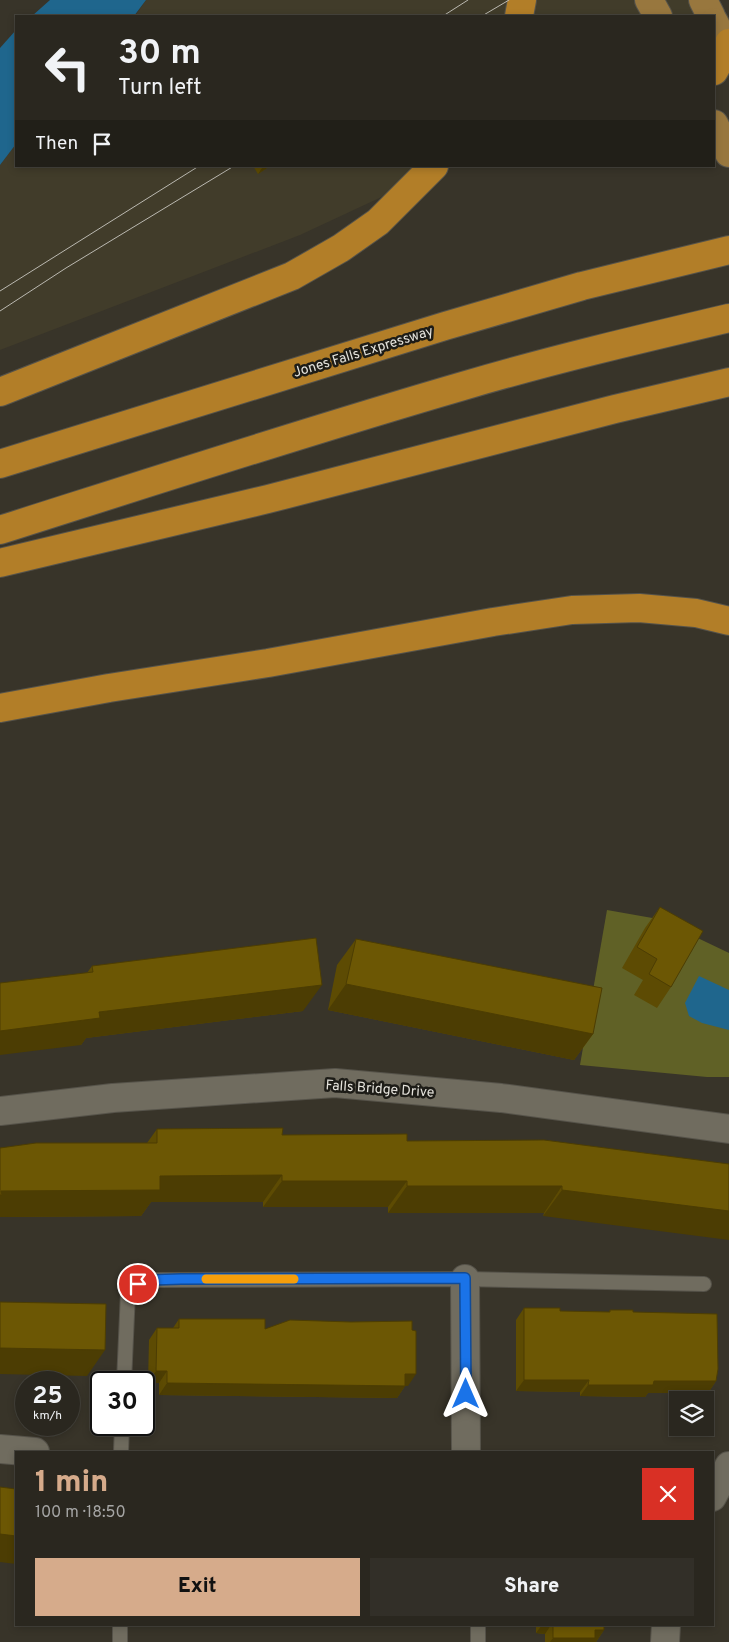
<!DOCTYPE html>
<html lang="en">
<head>
<meta charset="utf-8">
<style>
  :root { --surface:#2a271f; --page:#322f28; --text:#f1f3f6; --muted:#a5a5a4; --line:#46443d; --accent:#d6ab8b }
  body { margin:0; font-family:Overpass,sans-serif; background:var(--page); color:var(--text); height:100vh; display:flex; flex-direction:column; font-size:19px; white-space:nowrap }
  * { box-sizing:border-box; margin:0 }
  p { font-size:16px; color:var(--muted) }
  .icon { flex:none; width:28px; height:28px; fill:none; stroke:currentColor; stroke-width:2; stroke-linecap:round; stroke-linejoin:round }
  .map { position:relative; flex:1; overflow:hidden }
  .panel { position:absolute; left:15px; top:1451px; width:699px; height:175px; display:flex; flex-direction:column; background:var(--surface); border-radius:0px; box-shadow:0 2px 8px #0003,0 0 0 1px var(--line) }
  .panel>* { flex:none }
  .hud { position:absolute; left:15px; top:15px; width:700px; height:152px; border-radius:0px; box-shadow:0 2px 8px #0003,0 0 0 1px var(--line); background:#2a271f; color:var(--text); overflow:hidden }
  .controls { position:absolute; left:669px; top:1391px; display:grid; gap:10px }
  .controls a { display:grid; place-items:center; width:45px; height:45px; border-radius:0px; background:var(--surface); box-shadow:0 2px 8px #0003,0 0 0 1px var(--line); font-size:25px }
  .speed { position:absolute; left:15px; top:1371px; display:flex; gap:10px; font-size:25px; font-weight:700; text-align:center }
  .speed>* { display:grid; place-content:center; width:65px; height:65px; border-radius:50%; background:var(--surface); box-shadow:0 2px 8px #0003,0 0 0 1px var(--line); line-height:1 }
  .speed small { font-size:12px; font-weight:400 }
  .speed .limit { border:2px solid #111; border-radius:8px; background:#fff; color:#111 }
  .pin { position:absolute; display:grid; place-items:center; width:42px; height:42px; color:#fff; margin:-21px; border:2px solid #fff; border-radius:50%; box-shadow:0 1px 5px #0007 }
  .me { position:absolute; width:55px; margin:-28px; rotate:0deg; stroke-linejoin:round; filter:drop-shadow(0 0 4px #0008) }
  .turn { display:flex; align-items:center; gap:18px; height:105px; padding:0 20px; font-size:22px }
  .turn .icon { width:65px; height:65px; stroke-width:2.5 }
  .turn b { display:block; font-size:35px; line-height:42px }
  .then { display:flex; align-items:center; height:48px; padding:0 20px; background:#0003; gap:10px; font-size:19px }
  .round { display:grid; place-items:center; flex:none; width:52px; height:52px; border-radius:0px; background:var(--page) }
  .headline { display:flex; align-items:center; justify-content:space-between; height:85px; padding:0 20px }
  h1 { font-size:30px; font-weight:800; line-height:38px; color:var(--accent) }
  .action { display:flex; gap:10px; margin-top:auto; padding:10px 20px }
  .action a { flex:1; height:58px; border-radius:0px; background:var(--accent); color:#111; font-size:20px; font-weight:800; line-height:58px; text-align:center }
  .action a+a { background:var(--page); color:var(--text) }
  .map>svg:first-child { display:block }
  .built { fill:#413c2a }
  .green { fill:#606126 }
  .water { fill:#1f668d }
  .lines { fill:none; stroke-linecap:round; stroke-linejoin:round }
  .service-casing { stroke:#56534a; stroke-width:16 }
  .minor-casing { stroke:#56534a; stroke-width:30 }
  .primary-casing { stroke:#56534a; stroke-width:30 }
  .motorway-casing { stroke:#56534a; stroke-width:30 }
  .service { stroke:#706c5f; stroke-width:14 }
  .minor { stroke:#706c5f; stroke-width:28 }
  .primary { stroke:#98773e; stroke-width:28 }
  .motorway { stroke:#b27e28; stroke-width:28 }
  .tram { stroke:#bbb9b1; stroke-width:1 }
  .wall { fill:#5d4b03 }
  .shaded-wall { fill:#4c3d03 }
  .building { fill:#6c5704; stroke:#4c3d03 }
  .route-casing { stroke:#114b97; stroke-width:12 }
  .route { stroke:#1a73e8; stroke-width:9 }
  .slow { stroke:#f59e0b; stroke-width:9 }
  .labels { text-anchor:middle; stroke-width:5; stroke-linejoin:round; paint-order:stroke }
  .street-label { font-size:14px; fill:#e5e3dc; stroke:#1d1c17 }
</style>
</head>
<body>
<div class="map">
<svg width="729" height="1642" viewBox="0 0 729 1642">
  <rect width="100%" height="100%" fill="#383429"/>
  <g class="built">
    <polygon points="146,0 710,0 696,16 135,16"/>
    <polygon points="16,144 16,166 448,166 300,235 0,350 0,165"/>
  </g>
  <polygon class="green" points="607,910 658,919 729,953 729,1077 707,1077 580,1065"/>
  <g class="water">
    <polygon points="50,0 146,0 134,16 32,16"/>
    <polygon points="16,30 16,144 0,165 0,48"/>
    <polygon points="699,976 729,990 729,1030 702,1023 689,1016 685,1003"/>
  </g>
  <g class="lines">
    <defs>
      <g id="service">
        <polyline points="124,1382 128,1292 138,1284 150,1280 465,1279 704,1284"/>
        <polyline points="121,1452 122,1425"/>
        <polyline points="120,1625 120,1642"/>
        <polyline points="478,1642 478,1625"/>
      </g>
      <g id="minor">
        <polyline points="0,1111 113,1098 335,1083 501,1098 729,1129"/>
        <polyline points="465,1279 466,1452"/>
        <polyline points="0,1449 35,1452"/>
        <polyline points="712,1497 729,1466"/>
        <polyline points="665,1642 666,1625"/>
      </g>
      <g id="primary">
        <polyline points="649,0 658,16"/>
        <polyline points="703,0 711,16"/>
        <polyline points="714,22 729,53"/>
        <polyline points="714,124 729,153"/>
      </g>
      <g id="motorway">
        <polyline points="519,16 522,0"/>
        <polyline points="714,71 729,43"/>
        <polyline points="0,392 292,276 341,248 378,222 434,166"/>
        <polyline points="0,464 445,326 582,286 729,250"/>
        <path d="M0,530c154,-49 308,-99 463,-144 88,-26 177,-47 266,-68"/>
        <polyline points="0,563 268,499 615,409 729,382"/>
        <polyline points="0,708 109,688 268,663 493,622 572,610 639,608 696,613 729,621"/>
      </g>
    </defs>
    <use href="#service" class="service-casing"/>
    <use href="#minor" class="minor-casing"/>
    <use href="#primary" class="primary-casing"/>
    <use href="#motorway" class="motorway-casing"/>
    <use href="#service" class="service"/>
    <use href="#minor" class="minor"/>
    <use href="#primary" class="primary"/>
    <use href="#motorway" class="motorway"/>
    <g class="tram">
      <polyline points="443,16 468,0"/>
      <polyline points="482,16 509,0"/>
      <polyline points="0,291 199,166"/>
      <polyline points="0,311 66,268 234,166"/>
    </g>
  </g>
  <g class="wall">
    <polygon points="253,166 270,166 258,174"/>
    <polygon points="660,907 671,987 657,1008 634,995 643,980 622,968 645,928"/>
    <polygon points="356,939 593,1034 574,1060 328,1010 337,965"/>
    <polygon points="92,966 303,1011 86,1038 81,1045 87,973"/>
    <polygon points="157,1129 407,1141 729,1164 543,1216 544,1213 388,1213 388,1207 263,1207 263,1202 151,1202 141,1216 0,1217 0,1148 147,1143"/>
    <polygon points="524,1308 560,1311 609,1312 610,1310 633,1312 716,1381 708,1393 648,1393 645,1397 580,1396 580,1392 516,1391 516,1320"/>
    <polygon points="179,1319 265,1329 408,1386 405,1386 397,1398 159,1395 159,1383 148,1383 149,1340 157,1328 173,1328"/>
    <polygon points="536,1625 604,1625 604,1630 596,1642 545,1642 545,1634 536,1633"/>
  </g>
  <g class="shaded-wall">
    <polygon points="265,166 270,166 258,174 262,168"/>
    <polygon points="346,984 593,1034 574,1060 328,1010"/>
    <polygon points="322,985 303,1011 86,1038 81,1045 0,1055 0,1031 99,1012"/>
    <polygon points="282,1175 263,1202 151,1202 141,1216 0,1217 0,1192 1,1191 160,1176"/>
    <polygon points="282,1181 407,1181 388,1207 263,1207"/>
    <polygon points="407,1186 562,1186 544,1213 388,1213"/>
    <polygon points="562,1190 729,1211 729,1240 543,1216"/>
    <polygon points="0,1348 105,1350 87,1376 0,1374"/>
    <polygon points="156,1371 167,1371 159,1383 148,1383"/>
    <polygon points="405,1374 416,1374 408,1386 397,1385"/>
    <polygon points="524,1380 589,1380 580,1392 516,1391"/>
    <polygon points="654,1381 716,1381 708,1393 648,1393 645,1397 580,1396 588,1385"/>
    <polygon points="167,1383 405,1386 397,1398 159,1395"/>
    <polygon points="0,1534 16,1536 16,1564 0,1562"/>
    <polygon points="542,1625 551,1625 545,1634 536,1633"/>
    <polygon points="595,1630 604,1630 596,1642 550,1642 553,1638"/>
  </g>
  <g class="building">
    <polygon points="660,907 703,931 671,987 649,974 657,959 637,947"/>
    <polygon points="316,938 322,985 99,1012 100,1018 0,1031 0,983 93,972 92,966"/>
    <polygon points="356,939 602,988 593,1034 346,984"/>
    <polygon points="283,1128 282,1135 407,1134 407,1141 544,1140 729,1164 729,1211 562,1190 562,1186 407,1186 407,1181 282,1181 282,1175 160,1176 160,1190 1,1191 2,1195 0,1195 0,1148 36,1143 157,1143 157,1129"/>
    <polygon points="0,1302 106,1304 105,1350 0,1348"/>
    <polygon points="524,1308 560,1308 560,1311 610,1312 610,1310 633,1310 633,1312 717,1314 718,1369 716,1381 654,1381 653,1385 588,1385 589,1380 524,1380"/>
    <polygon points="179,1319 265,1319 265,1329 290,1320 351,1322 412,1321 412,1330 416,1331 416,1374 405,1374 405,1386 167,1383 167,1371 156,1371 157,1328 179,1328"/>
    <polygon points="0,1487 16,1489 16,1536 0,1534"/>
    <polygon points="553,1625 604,1625 604,1630 595,1630 595,1638 553,1638"/>
  </g>
  <g class="lines">
    <defs>
      <polyline id="route" points="138,1284 150,1280 181,1279 465,1278 466,1394"/>
    </defs>
    <use href="#route" class="route-casing"/>
    <use href="#route" class="route"/>
    <polyline class="slow" points="206,1279 294,1279"/>
  </g>
  <g class="labels">
    <g class="street-label">
      <text transform="translate(363 351) rotate(-17)" y="5">Jones Falls Expressway</text>
      <text transform="translate(380 1088) rotate(4)" y="5">Falls Bridge Drive</text>
    </g>
  </g>
</svg>
<div class="controls">
<a><svg class="icon" aria-label="layers" viewBox="0 0 24 24"><path d="M12 4l9 5-9 5-9-5zM3 14l9 5 9-5"/></svg></a>
</div>
<div class="speed"><div>25<small>km/h</small></div><div class="limit">30</div></div>
<div class="pin" style="left:138px;top:1284px;background:#d93025"><svg class="icon" aria-label="arrive" viewBox="0 0 24 24"><path d="M6 21V4h12l-3 4 3 4H6"/></svg></div>
<svg class="me" style="left:466px;top:1394px" viewBox="-20 -20 40 40"><path d="M0-17L14 15 0 8-14 15z" fill="#1a73e8" stroke="#fff" stroke-width="4"/></svg>
<div class="hud">
<div class="turn"><svg class="icon" aria-label="left" viewBox="0 0 24 24"><path d="M17 20v-9H6M10 6l-5 5 5 5"/></svg><div><b>30 m</b>Turn left</div></div>
<div class="then">Then<svg class="icon" aria-label="arrive" viewBox="0 0 24 24"><path d="M6 21V4h12l-3 4 3 4H6"/></svg></div>
</div>
<section class="panel">
<div class="headline"><div><h1>1 min</h1><p>100 m · 18:50</p></div><a class="round" style="background:#d93025;color:#fff"><svg class="icon" aria-label="close" viewBox="0 0 24 24"><path d="M6 6l12 12M18 6L6 18"/></svg></a></div>
<div class="action"><a>Exit</a><a>Share</a></div>
</section>
</div>
</body>
</html>
